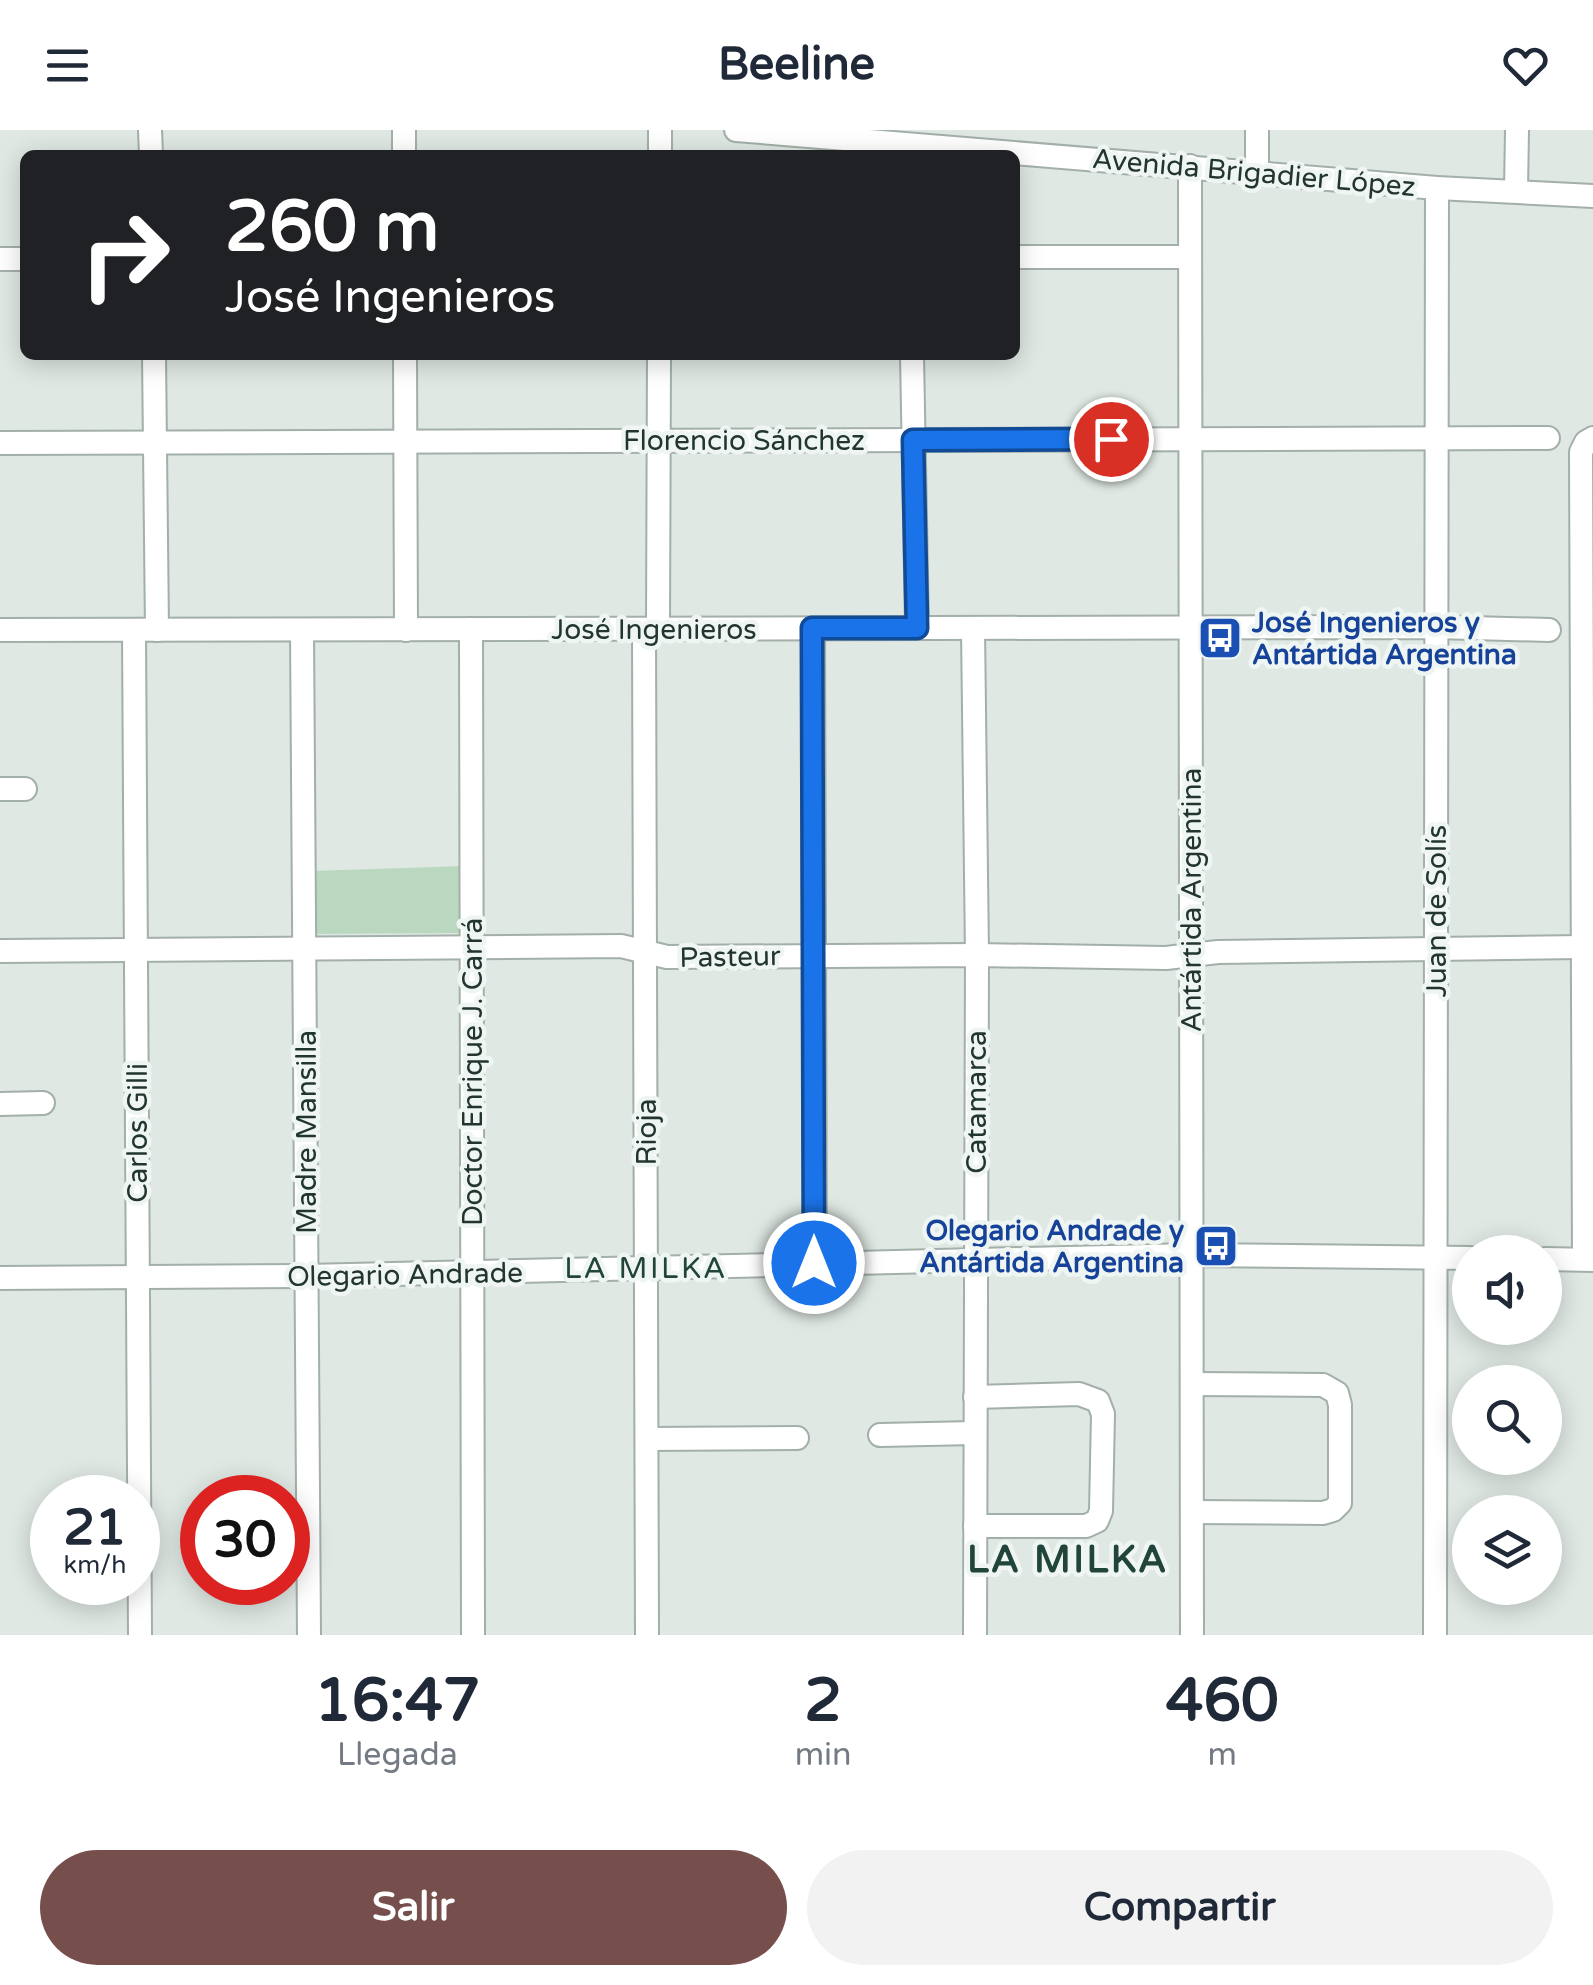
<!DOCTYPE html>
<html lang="es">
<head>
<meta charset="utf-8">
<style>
  :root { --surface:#fff; --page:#f2f2f3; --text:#1f2937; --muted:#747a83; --accent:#764f4c }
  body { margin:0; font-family:"Varela Round",sans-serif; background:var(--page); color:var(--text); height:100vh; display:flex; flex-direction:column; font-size:38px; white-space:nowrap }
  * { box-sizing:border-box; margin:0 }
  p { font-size:32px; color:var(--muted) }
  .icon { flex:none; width:55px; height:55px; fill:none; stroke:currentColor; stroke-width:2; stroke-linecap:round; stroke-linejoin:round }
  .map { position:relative; height:1505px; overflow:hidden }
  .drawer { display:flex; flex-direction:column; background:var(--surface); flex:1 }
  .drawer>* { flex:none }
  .guide { position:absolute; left:20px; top:20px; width:1000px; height:210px; border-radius:15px; box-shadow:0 5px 25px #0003; background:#202124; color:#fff; overflow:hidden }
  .buttons { position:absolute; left:1452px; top:1105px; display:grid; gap:20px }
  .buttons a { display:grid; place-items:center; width:110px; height:110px; border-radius:50%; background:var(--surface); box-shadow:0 5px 25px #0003; font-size:50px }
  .speed { position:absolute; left:30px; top:1345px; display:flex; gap:20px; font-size:50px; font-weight:700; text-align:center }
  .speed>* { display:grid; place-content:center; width:130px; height:130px; border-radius:50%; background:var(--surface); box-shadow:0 5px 25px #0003; line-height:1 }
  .speed small { font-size:25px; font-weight:400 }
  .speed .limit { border:15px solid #d22; background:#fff; color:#111 }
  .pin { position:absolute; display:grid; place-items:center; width:85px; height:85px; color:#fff; margin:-42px; border:5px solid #fff; border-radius:50%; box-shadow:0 2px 10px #0007 }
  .me { position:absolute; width:110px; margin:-55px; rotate:0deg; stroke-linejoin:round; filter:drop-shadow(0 0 8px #0008) }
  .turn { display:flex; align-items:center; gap:35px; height:210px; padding:0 40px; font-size:45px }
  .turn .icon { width:130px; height:130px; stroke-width:2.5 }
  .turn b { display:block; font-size:70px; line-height:85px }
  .eta { display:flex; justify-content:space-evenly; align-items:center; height:170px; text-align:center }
  .eta b { font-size:60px; font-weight:700; line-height:70px }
  .button { display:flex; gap:20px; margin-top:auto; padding:20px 40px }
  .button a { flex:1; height:115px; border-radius:60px; background:var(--accent); color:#fff; font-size:40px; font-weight:700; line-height:115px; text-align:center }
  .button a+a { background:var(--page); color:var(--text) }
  header { display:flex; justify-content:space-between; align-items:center; height:130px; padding:0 40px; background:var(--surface); font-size:45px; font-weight:700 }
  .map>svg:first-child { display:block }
  .green { fill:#bad7c0 }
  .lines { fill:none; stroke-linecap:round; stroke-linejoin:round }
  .minor-casing { stroke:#a3afa9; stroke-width:26 }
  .minor { stroke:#fff; stroke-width:22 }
  .route-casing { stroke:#114b97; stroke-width:25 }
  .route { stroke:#1a73e8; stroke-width:18 }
  .labels { text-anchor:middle; stroke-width:9; stroke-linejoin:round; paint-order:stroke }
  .street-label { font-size:28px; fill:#22362f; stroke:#eff5f2 }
  .transit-label { font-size:28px; font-weight:bold; fill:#164399; stroke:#eff5f2; text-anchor:start }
  .neighbourhood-label { font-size:30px; letter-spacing:2.5px; fill:#21453a; stroke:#eff5f2 }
  .district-label { font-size:38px; font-weight:bold; letter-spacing:2.5px; fill:#21453a; stroke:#eff5f2 }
</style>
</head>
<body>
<header><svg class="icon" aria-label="menu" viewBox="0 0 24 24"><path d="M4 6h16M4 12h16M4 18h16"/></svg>Beeline<svg class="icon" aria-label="heart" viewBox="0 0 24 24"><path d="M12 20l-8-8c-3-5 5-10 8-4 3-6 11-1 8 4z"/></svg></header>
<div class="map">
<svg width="1593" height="1505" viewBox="0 0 1593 1505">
  <rect width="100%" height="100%" fill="#dfe8e3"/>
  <polygon class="green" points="463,736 463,803 315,804 313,741"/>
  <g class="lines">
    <defs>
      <g id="minor">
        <polyline points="150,0 151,25"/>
        <polyline points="404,0 404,25"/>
        <polyline points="736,0 1437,58 1593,66"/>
        <polyline points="1257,0 1257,42"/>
        <polyline points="660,25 660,0"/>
        <polyline points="1190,36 1192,1505"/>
        <polyline points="1516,60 1517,0"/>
        <polyline points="1015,127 1189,127"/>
        <polyline points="0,129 25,129"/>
        <polyline points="154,225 157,500"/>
        <polyline points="405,225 406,500"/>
        <polyline points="912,225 917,498"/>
        <polyline points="0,313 1548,308"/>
        <polyline points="973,498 977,825 975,1505"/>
        <polyline points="471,499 473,1505"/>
        <polyline points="644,499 647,1505"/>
        <polyline points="658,499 659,225"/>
        <polyline points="813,499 815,1133"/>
        <polyline points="0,500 1436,497 1549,500"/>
        <polyline points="134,500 140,1505"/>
        <polyline points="302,500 309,1505"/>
        <polyline points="0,659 25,659"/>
        <polyline points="0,821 621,816 667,827 977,825 1166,828 1218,822 1582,817"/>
        <polyline points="0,974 43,973"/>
        <polyline points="1545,1129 1593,1130"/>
        <polyline points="1584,1129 1581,322 1586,312 1593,308"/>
        <polyline points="0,1148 307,1146 1191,1125 1470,1128"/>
        <polyline points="1192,1254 1323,1255 1337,1263 1340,1275 1340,1373 1333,1380 1323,1383 1192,1382"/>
        <polyline points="975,1267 1079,1264 1098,1271 1103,1284 1101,1381 1097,1391 1086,1396 975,1396"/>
        <polyline points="880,1305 975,1303"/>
        <polyline points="647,1309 797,1308"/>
        <polyline points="1435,1505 1437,58"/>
      </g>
    </defs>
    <use href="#minor" class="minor-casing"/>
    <use href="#minor" class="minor"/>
  </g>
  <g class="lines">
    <defs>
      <polyline id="route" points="814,1133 812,498 917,498 913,310 1111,309"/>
    </defs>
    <use href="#route" class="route-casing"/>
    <use href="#route" class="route"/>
  </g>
  <defs>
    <symbol id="bus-square" viewBox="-11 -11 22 22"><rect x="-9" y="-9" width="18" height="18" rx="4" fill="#1a4fb4" stroke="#eff5f2"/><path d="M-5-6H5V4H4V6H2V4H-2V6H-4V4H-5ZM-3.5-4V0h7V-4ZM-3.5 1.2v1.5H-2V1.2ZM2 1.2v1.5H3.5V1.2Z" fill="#fff"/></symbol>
  </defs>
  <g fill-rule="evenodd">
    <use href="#bus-square" x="1195" y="483" width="50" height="50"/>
    <use href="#bus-square" x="1191" y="1091" width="50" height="50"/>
  </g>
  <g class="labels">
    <g class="street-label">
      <text transform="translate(1254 42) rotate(5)" y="10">Avenida Brigadier López</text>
      <text x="744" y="320">Florencio Sánchez</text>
      <text x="654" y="509">José Ingenieros</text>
      <text transform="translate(1191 770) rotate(-90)" y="10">Antártida Argentina</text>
      <text transform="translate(1436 781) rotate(-90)" y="10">Juan de Solís</text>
      <text transform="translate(730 826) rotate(-1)" y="10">Pasteur</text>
      <text transform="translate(472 942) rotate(-90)" y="10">Doctor Enrique J. Carrá</text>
      <text transform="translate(976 972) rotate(-90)" y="10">Catamarca</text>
      <text transform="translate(306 1002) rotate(-90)" y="10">Madre Mansilla</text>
      <text transform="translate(646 1002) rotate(-90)" y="10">Rioja</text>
      <text transform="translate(137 1003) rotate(-90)" y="10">Carlos Gilli</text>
      <text transform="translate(405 1144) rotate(-1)" y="10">Olegario Andrade</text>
    </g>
    <g class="transit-label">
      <text x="1252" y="502">José Ingenieros y<tspan x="1252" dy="32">Antártida Argentina</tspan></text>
      <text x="1184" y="1110" text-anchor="end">Olegario Andrade y<tspan x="1184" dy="32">Antártida Argentina</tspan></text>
    </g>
    <g class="neighbourhood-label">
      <text x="646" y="1148">LA MILKA</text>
    </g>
    <g class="district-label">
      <text x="1068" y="1442">LA MILKA</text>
    </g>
  </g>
</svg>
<div class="buttons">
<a><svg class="icon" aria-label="sound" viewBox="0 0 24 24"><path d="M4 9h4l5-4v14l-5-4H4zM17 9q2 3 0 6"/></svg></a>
<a><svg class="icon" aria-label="search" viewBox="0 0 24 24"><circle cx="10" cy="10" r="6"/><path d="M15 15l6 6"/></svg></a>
<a><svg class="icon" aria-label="layers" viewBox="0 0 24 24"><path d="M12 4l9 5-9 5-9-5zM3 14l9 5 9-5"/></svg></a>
</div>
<div class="speed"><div>21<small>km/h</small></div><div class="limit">30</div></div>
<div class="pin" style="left:1111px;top:309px;background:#d93025"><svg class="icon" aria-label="arrive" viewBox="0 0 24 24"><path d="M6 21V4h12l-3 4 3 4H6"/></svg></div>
<svg class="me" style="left:814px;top:1133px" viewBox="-20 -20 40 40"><circle r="17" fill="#1a73e8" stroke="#fff" stroke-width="3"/><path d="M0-11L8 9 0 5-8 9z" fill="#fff"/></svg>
<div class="guide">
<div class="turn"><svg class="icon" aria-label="right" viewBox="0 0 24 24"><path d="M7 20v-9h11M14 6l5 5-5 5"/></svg><div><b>260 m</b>José Ingenieros</div></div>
</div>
</div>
<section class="drawer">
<div class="eta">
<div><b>16:47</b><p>Llegada</p></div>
<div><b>2</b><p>min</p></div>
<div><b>460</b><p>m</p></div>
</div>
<div class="button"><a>Salir</a><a>Compartir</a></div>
</section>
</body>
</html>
